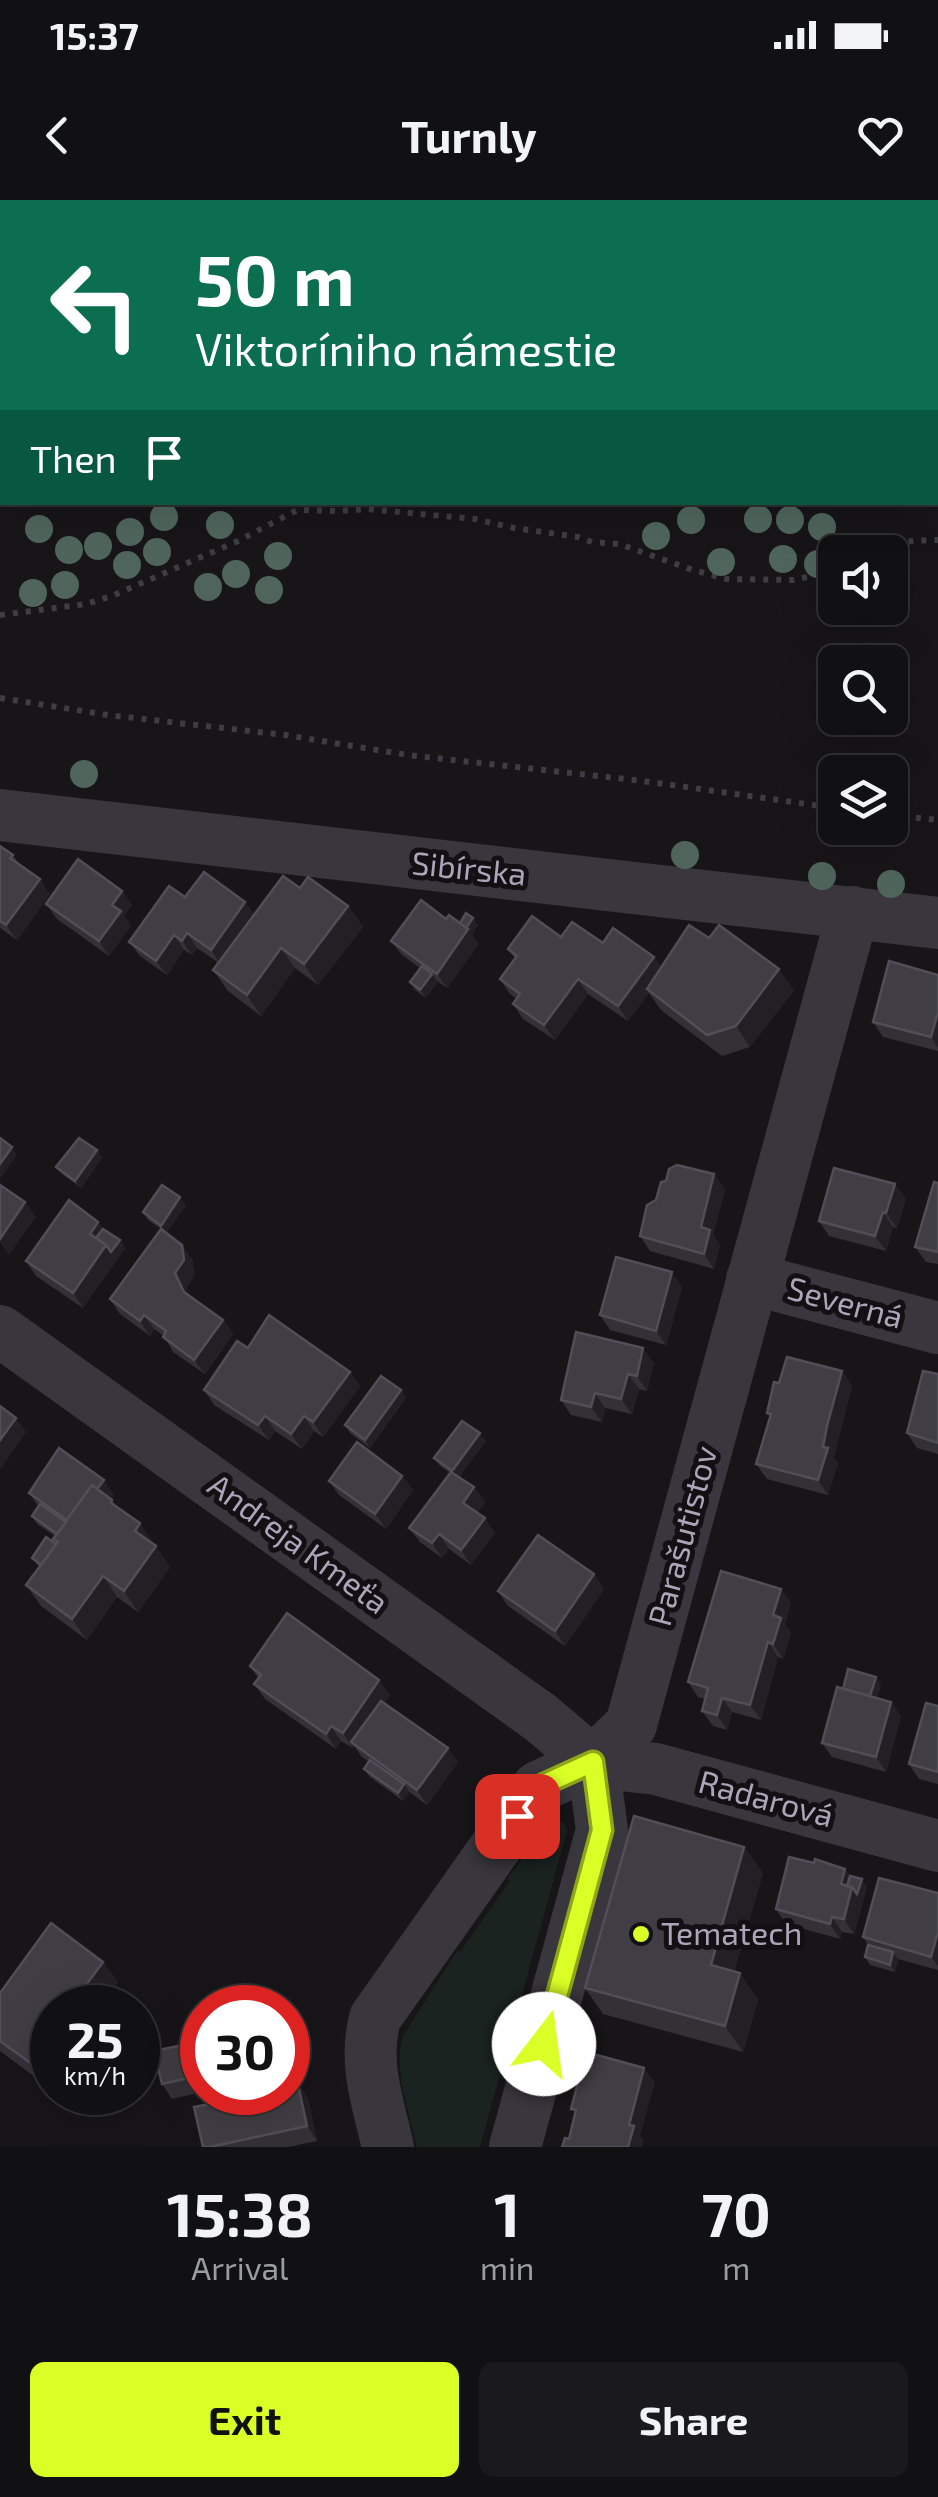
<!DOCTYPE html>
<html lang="en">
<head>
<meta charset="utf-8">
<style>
  :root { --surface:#111012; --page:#1a191b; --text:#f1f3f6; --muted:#9c9d9f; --line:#303032; --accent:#daff26 }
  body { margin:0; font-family:"Exo 2",sans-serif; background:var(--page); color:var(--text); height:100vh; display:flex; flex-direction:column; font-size:38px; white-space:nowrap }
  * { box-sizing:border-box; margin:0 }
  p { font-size:32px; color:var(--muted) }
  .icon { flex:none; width:55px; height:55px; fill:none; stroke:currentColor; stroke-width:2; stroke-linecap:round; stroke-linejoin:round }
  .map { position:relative; height:1947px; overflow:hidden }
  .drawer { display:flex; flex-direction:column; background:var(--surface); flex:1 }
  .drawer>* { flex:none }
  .banner { position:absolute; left:0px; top:0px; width:940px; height:305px; box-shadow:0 10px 40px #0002,0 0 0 2px var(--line); background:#0b6e4f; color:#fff; overflow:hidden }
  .fabs { position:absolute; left:818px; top:335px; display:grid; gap:20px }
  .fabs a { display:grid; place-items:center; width:90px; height:90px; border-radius:15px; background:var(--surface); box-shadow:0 10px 40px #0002,0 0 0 2px var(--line); font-size:50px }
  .speed { position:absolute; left:30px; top:1785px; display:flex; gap:20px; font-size:50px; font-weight:700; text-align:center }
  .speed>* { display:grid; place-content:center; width:130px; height:130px; border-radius:50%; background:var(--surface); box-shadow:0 10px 40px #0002,0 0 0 2px var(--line); line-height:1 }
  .speed small { font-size:25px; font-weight:400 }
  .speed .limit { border:15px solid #d22; background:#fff; color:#111 }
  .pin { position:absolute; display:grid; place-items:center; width:85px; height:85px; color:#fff; margin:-42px; border-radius:20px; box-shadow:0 5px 15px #0006 }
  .me { position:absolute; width:110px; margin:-55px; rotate:15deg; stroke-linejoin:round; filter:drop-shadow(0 0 8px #0008) }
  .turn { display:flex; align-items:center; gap:35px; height:210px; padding:0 30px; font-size:45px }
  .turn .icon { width:130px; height:130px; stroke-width:2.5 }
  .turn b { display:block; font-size:70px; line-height:85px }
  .then { display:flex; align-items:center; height:95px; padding:0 30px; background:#0003; gap:20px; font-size:38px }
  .eta { display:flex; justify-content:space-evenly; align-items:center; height:170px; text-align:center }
  .eta b { font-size:60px; font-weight:700; line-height:70px }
  .button { display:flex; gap:20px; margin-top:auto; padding:20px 30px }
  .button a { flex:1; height:115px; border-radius:15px; background:var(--accent); color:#111; font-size:40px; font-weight:700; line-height:115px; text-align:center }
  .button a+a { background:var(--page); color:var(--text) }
  .status { display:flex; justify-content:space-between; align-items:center; height:70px; padding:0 50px; background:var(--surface); direction:ltr }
  .status svg { height:28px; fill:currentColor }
  header { display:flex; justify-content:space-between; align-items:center; height:130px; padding:0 30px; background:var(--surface); font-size:45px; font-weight:700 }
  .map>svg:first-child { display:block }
  .green { fill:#1b2320 }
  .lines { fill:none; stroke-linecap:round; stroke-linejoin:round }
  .path { stroke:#3e3c44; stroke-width:6; stroke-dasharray:5 8; stroke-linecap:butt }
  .minor { stroke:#39363d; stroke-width:52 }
  .major { stroke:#55525c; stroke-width:55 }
  .tree { fill:#4f655c }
  .wall { fill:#333136 }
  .shaded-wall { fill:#222024 }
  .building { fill:#403d44; stroke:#504e56; stroke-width:2.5 }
  .route-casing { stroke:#8ea619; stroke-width:25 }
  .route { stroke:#daff26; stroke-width:18 }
  .poi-dot { fill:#daff26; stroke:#121013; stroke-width:4 }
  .labels { text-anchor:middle; stroke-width:10; stroke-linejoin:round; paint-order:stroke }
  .street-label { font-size:32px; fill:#aaa6b9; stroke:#121013 }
  .poi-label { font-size:32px; fill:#aaa6b9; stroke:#121013; text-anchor:start }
</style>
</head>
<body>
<div class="status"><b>15:37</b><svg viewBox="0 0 49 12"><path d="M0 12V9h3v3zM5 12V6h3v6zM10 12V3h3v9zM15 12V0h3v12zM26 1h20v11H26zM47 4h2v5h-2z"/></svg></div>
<header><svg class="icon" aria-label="back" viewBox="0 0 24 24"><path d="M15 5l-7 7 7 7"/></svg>Turnly<svg class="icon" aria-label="heart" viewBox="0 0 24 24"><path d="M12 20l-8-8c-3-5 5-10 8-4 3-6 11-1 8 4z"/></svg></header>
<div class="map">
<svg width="938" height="1947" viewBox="0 0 938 1947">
  <rect width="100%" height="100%" fill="#171518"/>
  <path class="green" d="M555,1621l9,1 3,9 -87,316h-63c-8,-36 -24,-74 -14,-111l54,-85 3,1 50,-71 -3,-2 37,-50z"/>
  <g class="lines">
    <g class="path">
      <polyline points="0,153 2,153"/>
      <polyline points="938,286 938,287"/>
      <path d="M871,352c22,-10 43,-12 67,-12"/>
      <polyline points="0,415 86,404 112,396 238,341 297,310 339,311 367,309 475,319 514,328 578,337 592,342 619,344 693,370 727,379 794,380 835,370"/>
      <polyline points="0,498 108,515 285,535 408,555 643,581 835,608"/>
      <polyline points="890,615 938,620"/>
    </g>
    <g class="minor">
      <polyline points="0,615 938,723"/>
      <polyline points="752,1079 938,1128"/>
      <polyline points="0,1131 541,1518 593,1562"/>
      <polyline points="593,1562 656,1569 938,1646"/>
      <path d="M388,1947c-10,-44 -25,-84 -13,-129l163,-231 55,-25 38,-37 222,-813"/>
      <polyline points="515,1947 602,1630 593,1562"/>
    </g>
    <g class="major">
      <polyline points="242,0 252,2"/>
      <polyline points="397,0 404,2"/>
      <polyline points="0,42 2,42"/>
    </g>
  </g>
  <g class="tree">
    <circle cx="164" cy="317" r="14"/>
    <circle cx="758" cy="319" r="14"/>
    <circle cx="691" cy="320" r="14"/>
    <circle cx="790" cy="320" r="14"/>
    <circle cx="220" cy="325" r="14"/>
    <circle cx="822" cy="327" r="14"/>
    <circle cx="39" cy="329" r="14"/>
    <circle cx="130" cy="332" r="14"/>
    <circle cx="656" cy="336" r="14"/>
    <circle cx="98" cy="346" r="14"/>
    <circle cx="69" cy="350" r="14"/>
    <circle cx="157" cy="352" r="14"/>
    <circle cx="278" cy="356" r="14"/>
    <circle cx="783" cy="359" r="14"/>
    <circle cx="721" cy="362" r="14"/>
    <circle cx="818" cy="364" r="14"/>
    <circle cx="127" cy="365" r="14"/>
    <circle cx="236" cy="374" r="14"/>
    <circle cx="65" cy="385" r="14"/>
    <circle cx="208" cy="387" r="14"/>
    <circle cx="269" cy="390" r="14"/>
    <circle cx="33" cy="393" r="14"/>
    <circle cx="84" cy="574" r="14"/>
    <circle cx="685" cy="655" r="14"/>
    <circle cx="822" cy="676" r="14"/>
    <circle cx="891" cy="684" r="14"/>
  </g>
  <g class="wall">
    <polygon points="0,646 13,655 20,665 50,694 17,740 0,728"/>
    <polygon points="300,688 348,706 363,727 318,785 295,768 261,816 228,791 213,770 219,763 197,748 192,755 184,750 167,775 140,756 129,742 185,697 255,715"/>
    <polygon points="122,691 132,705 124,716 131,726 109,756 57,719 46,704"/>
    <polygon points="446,719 460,723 478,725 472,735 479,744 447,788 437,781 426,798 415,790 410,782 420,768 402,755 391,741"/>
    <polygon points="561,737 603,743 654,757 661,767 794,790 750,847 722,856 661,810 649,793 628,821 588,794 555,840 523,819 513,804 517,799 510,794 500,779 515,759 508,749"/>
    <polygon points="938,775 938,851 883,837 873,822"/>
    <polygon points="97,950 102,958 81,988 62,974 56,967"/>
    <polygon points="938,983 938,1064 926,1062 915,1047"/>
    <polygon points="725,989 713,1035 720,1045 714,1069 650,1051 640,1036"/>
    <polygon points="906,998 897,1028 893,1027 886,1051 829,1036 819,1021"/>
    <polygon points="186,1005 166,1033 192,1059 195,1075 186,1088 189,1095 223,1120 233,1134 205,1174 173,1152 164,1136 154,1129 150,1136 120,1114 110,1099 161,1029 148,1020 143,1012"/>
    <polygon points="103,1029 120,1040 125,1048 83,1108 36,1076 26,1061"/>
    <polygon points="682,1087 666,1145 610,1130 600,1115"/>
    <polygon points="248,1148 350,1172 360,1186 323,1237 314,1231 302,1249 275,1231 269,1240 214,1205 204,1190"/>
    <polygon points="654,1163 647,1191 639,1189 632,1214 605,1208 602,1222 571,1215 561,1200"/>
    <polygon points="842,1171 852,1186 838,1240 834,1257 838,1263 828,1295 767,1279 756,1264 770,1217 767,1213 779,1183"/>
    <polygon points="938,1174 938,1254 917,1248 907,1233"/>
    <polygon points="401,1190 406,1198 370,1248 350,1233 345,1225"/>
    <polygon points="486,1241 459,1277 474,1287 485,1302 477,1313 495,1333 471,1365 449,1349 442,1358 420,1342 409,1328 450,1273 440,1266 434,1258"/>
    <polygon points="402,1276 413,1290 386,1329 339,1295 329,1281"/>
    <polygon points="29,1293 114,1295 111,1299 118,1308 155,1344 154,1345 170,1367 138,1412 117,1397 87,1440 41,1406 26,1385 39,1367 32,1358 56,1344 53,1339 55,1336 37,1324 32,1316 38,1306"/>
    <polygon points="594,1374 604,1389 565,1446 508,1406 498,1391"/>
    <polygon points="781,1389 791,1403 785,1424 791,1433 783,1459 778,1457 761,1520 732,1512 727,1530 713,1526 702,1511 705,1499 698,1497 688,1482"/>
    <polygon points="250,1466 390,1495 384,1503 458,1562 427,1605 408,1591 409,1592 403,1601 370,1577 364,1569 369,1562 362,1557 354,1546 353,1548 341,1541 336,1549 265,1499 254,1484 258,1478"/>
    <polygon points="881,1484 877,1498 901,1516 886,1572 832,1557 822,1543 843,1489"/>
    <polygon points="938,1506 938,1584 919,1579 909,1564"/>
    <polygon points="845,1669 850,1676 867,1687 854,1734 842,1732 840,1739 786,1724 776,1709"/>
    <polygon points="763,1673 734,1771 758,1799 743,1852 603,1814 585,1788"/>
    <polygon points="938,1693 938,1770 898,1759 895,1772 870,1765 865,1757 868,1745 863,1737"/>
    <polygon points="103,1762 118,1782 99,1808 52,1808 43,1883 0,1851 0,1793"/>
    <polygon points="202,1841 202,1892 172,1899 162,1884"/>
    <polygon points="288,1864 292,1885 298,1884 308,1898 317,1941 288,1947 203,1947 288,1892"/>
  </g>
  <g class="shaded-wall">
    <polygon points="40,679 50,694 17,740 6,725"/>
    <polygon points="122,691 132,705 124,716 131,726 109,756 99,741 112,705"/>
    <polygon points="245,702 256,716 221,765 211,750"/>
    <polygon points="348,706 363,727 318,785 304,764"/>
    <polygon points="473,718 478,725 472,735 479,744 447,788 437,774"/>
    <polygon points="187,733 197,748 192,755 182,741"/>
    <polygon points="174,735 184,750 167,775 156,761"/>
    <polygon points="281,748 295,768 261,816 247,795"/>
    <polygon points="654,757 664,772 647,789 649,793 628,821 618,806"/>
    <polygon points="779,769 794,790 750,847 736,826"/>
    <polygon points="432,774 438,782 426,798 420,790"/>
    <polygon points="578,779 588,794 555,840 544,825"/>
    <polygon points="938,812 938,848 931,837"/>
    <polygon points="12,947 17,955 0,979 0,964"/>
    <polygon points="97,950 102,958 81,988 75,981"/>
    <polygon points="714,974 725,989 713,1035 720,1045 714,1069 704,1054 701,1027"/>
    <polygon points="895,984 906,998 897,1028 886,1013"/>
    <polygon points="180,997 186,1005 166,1033 161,1026"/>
    <polygon points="25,1002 36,1017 9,1055 0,1042 0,1039"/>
    <polygon points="883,1012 893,1027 886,1051 875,1036"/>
    <polygon points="98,1022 109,1036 102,1046 90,1034"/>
    <polygon points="120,1040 125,1048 117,1060 111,1052"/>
    <polygon points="106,1045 117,1060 83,1108 73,1093"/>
    <polygon points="182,1045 192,1059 195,1075 186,1088 195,1107 184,1092 175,1073"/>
    <polygon points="672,1072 682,1087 666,1145 656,1131"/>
    <polygon points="144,1115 154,1129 150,1136 140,1121"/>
    <polygon points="223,1120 233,1134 205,1174 194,1160"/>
    <polygon points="643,1148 654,1163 647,1191 637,1176"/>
    <polygon points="842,1171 852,1186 838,1240 834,1257 838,1263 828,1295 818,1280 827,1226"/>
    <polygon points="350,1172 360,1186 323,1237 313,1222"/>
    <polygon points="628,1174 639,1189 632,1214 621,1199"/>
    <polygon points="401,1190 406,1198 370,1248 365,1240"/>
    <polygon points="595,1193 605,1208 602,1222 591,1207"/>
    <polygon points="265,1216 275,1231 269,1240 258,1225"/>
    <polygon points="304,1216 314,1231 302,1249 291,1234"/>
    <polygon points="16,1218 26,1232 0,1270 0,1240"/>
    <polygon points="480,1233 486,1241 458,1279 452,1271"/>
    <polygon points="402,1276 413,1290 386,1329 375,1314"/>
    <polygon points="104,1280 114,1295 83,1339 73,1324"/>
    <polygon points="474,1287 485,1302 473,1318 463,1303"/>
    <polygon points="485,1318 495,1333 471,1365 461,1350"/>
    <polygon points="140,1323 155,1344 150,1352 135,1331"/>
    <polygon points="439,1334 449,1349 442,1358 432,1343"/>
    <polygon points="156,1346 170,1367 138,1412 124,1391"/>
    <polygon points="594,1374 604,1389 565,1446 555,1431"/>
    <polygon points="103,1376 117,1397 87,1440 72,1419"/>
    <polygon points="781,1389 791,1403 785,1424 791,1433 783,1459 773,1444 773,1415"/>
    <polygon points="768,1442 778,1457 761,1520 750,1505"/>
    <polygon points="876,1477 881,1484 874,1509 869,1501"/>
    <polygon points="379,1480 390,1495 355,1545 351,1542 354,1546 353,1548 343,1533"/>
    <polygon points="722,1498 732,1512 727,1530 717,1515"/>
    <polygon points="891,1502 901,1516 886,1572 876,1557"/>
    <polygon points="331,1526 341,1541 336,1549 326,1534"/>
    <polygon points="448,1548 458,1562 427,1605 417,1590"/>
    <polygon points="404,1584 409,1592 403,1601 398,1593"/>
    <polygon points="744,1647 763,1673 729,1790 711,1765"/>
    <polygon points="845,1669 855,1684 862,1679 867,1687 854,1734 844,1719 841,1684"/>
    <polygon points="832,1717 842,1732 840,1739 830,1724"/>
    <polygon points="938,1732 938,1766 931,1757"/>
    <polygon points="893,1752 899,1760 895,1772 890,1765"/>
    <polygon points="103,1762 118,1782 99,1808 69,1808"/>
    <polygon points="740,1773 758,1799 743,1852 725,1826"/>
    <polygon points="52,1830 52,1870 43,1883 29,1862"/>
    <polygon points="288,1864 296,1902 288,1889"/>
    <polygon points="644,1868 655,1883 640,1936 644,1941 642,1947 628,1947 629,1925"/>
    <polygon points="298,1884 308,1898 317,1941 307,1926"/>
  </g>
  <g class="building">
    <polygon points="0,646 13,655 10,658 40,679 6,725 0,721"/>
    <polygon points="78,659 122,691 112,705 121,711 99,741 46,704"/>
    <polygon points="204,672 245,702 211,750 187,733 182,741 174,735 156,761 129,742 169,686 185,697"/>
    <polygon points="283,676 300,688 308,677 348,706 304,764 281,748 247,795 213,770"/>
    <polygon points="421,700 446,719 449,715 468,729 437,774 391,741"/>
    <polygon points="466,713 473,718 466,728 460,723"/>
    <polygon points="532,716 561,737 572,722 603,743 613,728 654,757 618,806 578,779 544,825 513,804 520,794 500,779 517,756 508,749"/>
    <polygon points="689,725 709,738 719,725 779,769 736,826 707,835 647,789"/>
    <polygon points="889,761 938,775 938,812 931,837 873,822"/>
    <polygon points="422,766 432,774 420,790 410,782"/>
    <polygon points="0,938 12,947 0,964"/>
    <polygon points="79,938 97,950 75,981 56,967"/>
    <polygon points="677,965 714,974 701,1027 710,1030 704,1054 640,1036 647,1005 656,1000 661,982 666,981 669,969"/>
    <polygon points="834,968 895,984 886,1013 883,1012 875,1036 819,1021"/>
    <polygon points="934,982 938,983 938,1052 915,1047"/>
    <polygon points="0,985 25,1002 0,1039"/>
    <polygon points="162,985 180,997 161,1026 143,1012"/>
    <polygon points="69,1000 98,1022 90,1034 106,1045 73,1093 26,1061"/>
    <polygon points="103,1029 120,1040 111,1052 106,1045 96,1038"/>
    <polygon points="161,1029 182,1045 184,1060 175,1073 184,1092 223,1120 194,1160 163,1137 166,1131 144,1115 140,1121 110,1099"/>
    <polygon points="616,1057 672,1072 656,1131 600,1115"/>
    <polygon points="269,1115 350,1172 313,1222 304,1216 291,1234 265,1216 258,1225 204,1190 237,1141 248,1148"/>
    <polygon points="576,1132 643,1148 637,1176 628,1174 621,1199 595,1193 591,1207 561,1200"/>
    <polygon points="787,1157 842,1171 827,1226 823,1247 828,1248 818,1280 756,1264 771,1214 767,1213 774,1182 779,1183"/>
    <polygon points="923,1171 938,1174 938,1243 907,1233"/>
    <polygon points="381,1176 401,1190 365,1240 345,1225"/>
    <polygon points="0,1206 16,1218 0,1240"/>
    <polygon points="462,1221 480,1233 452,1271 434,1258"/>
    <polygon points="357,1242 402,1276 375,1314 329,1281"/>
    <polygon points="59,1248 104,1280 97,1289 92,1285 67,1320 29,1293"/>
    <polygon points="451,1272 474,1287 463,1303 485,1318 461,1350 439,1334 432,1343 409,1328"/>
    <polygon points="92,1285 112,1300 111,1303 140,1323 135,1331 156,1346 124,1391 103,1376 72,1419 26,1385 58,1342 53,1339"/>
    <polygon points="40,1304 66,1322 57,1334 32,1316"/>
    <polygon points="538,1335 594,1374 555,1431 498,1391"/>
    <polygon points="46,1337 56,1344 41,1365 32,1358"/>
    <polygon points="721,1371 781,1389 773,1415 781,1418 773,1444 768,1442 750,1505 722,1498 717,1515 702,1511 708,1488 688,1482"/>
    <polygon points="287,1413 379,1480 343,1533 331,1526 326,1534 254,1484 261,1475 250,1466"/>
    <polygon points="848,1469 876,1477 870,1496 843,1489"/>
    <polygon points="837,1487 891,1502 876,1557 822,1543"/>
    <polygon points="381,1501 448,1548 417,1590 351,1542"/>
    <polygon points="926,1503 938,1506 938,1572 909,1564"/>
    <polygon points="370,1560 404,1584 398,1593 364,1569"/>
    <polygon points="634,1616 744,1647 711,1765 740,1773 725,1826 585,1788"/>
    <polygon points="789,1657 814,1663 815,1659 845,1669 841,1684 852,1687 844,1719 832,1717 830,1724 776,1709"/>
    <polygon points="850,1676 862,1679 857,1694 852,1687 847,1686"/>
    <polygon points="879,1678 938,1693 938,1732 931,1757 863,1737"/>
    <polygon points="51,1723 103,1762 69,1808 52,1808 52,1830 29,1862 0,1841 0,1793"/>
    <polygon points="868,1745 893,1752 890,1765 865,1757"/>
    <polygon points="202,1841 202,1875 162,1884 154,1851"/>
    <polygon points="586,1852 644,1868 629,1925 634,1926 628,1947 562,1947 565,1938 569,1939 576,1910 571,1909"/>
    <polygon points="298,1884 307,1926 210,1947 203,1947 194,1907 225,1901 223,1892 288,1892 288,1887"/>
  </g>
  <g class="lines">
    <defs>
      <polyline id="route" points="517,1616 538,1587 593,1562 602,1630 544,1844"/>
    </defs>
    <use href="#route" class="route-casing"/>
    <use href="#route" class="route"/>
  </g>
  <circle class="poi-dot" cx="641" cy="1734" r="10"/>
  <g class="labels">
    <g class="street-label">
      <text transform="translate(469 669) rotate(6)" y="11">Sibírska</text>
      <text transform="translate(845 1103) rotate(15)" y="11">Severná</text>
      <text transform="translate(683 1336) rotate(-75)" y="11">Parašutistov</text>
      <text transform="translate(298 1344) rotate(36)" y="11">Andreja Kmeťa</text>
      <text transform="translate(766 1599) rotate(15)" y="11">Radarová</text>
    </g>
    <g class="poi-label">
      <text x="661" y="1745">Tematech</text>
    </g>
  </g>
</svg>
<div class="fabs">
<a><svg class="icon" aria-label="sound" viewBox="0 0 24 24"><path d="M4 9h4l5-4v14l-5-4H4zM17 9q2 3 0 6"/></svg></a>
<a><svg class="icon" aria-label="search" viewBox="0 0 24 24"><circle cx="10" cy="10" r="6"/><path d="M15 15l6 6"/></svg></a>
<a><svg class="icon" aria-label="layers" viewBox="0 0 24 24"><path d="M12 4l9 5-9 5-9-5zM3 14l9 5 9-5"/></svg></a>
</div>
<div class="speed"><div>25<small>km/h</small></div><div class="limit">30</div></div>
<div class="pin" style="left:517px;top:1616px;background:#d93025"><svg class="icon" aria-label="arrive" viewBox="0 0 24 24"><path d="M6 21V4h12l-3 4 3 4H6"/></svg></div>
<svg class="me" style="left:544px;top:1844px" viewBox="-20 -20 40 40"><circle r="19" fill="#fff"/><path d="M0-13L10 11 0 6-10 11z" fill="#daff26"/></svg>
<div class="banner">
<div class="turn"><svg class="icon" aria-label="left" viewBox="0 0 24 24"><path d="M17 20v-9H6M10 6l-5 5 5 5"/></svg><div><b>50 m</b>Viktoríniho námestie</div></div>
<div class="then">Then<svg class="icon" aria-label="arrive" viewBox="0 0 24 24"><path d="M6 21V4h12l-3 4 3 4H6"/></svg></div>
</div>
</div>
<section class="drawer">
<div class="eta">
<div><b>15:38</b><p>Arrival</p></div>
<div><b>1</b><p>min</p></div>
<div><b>70</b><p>m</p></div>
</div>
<div class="button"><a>Exit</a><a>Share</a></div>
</section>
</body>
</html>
